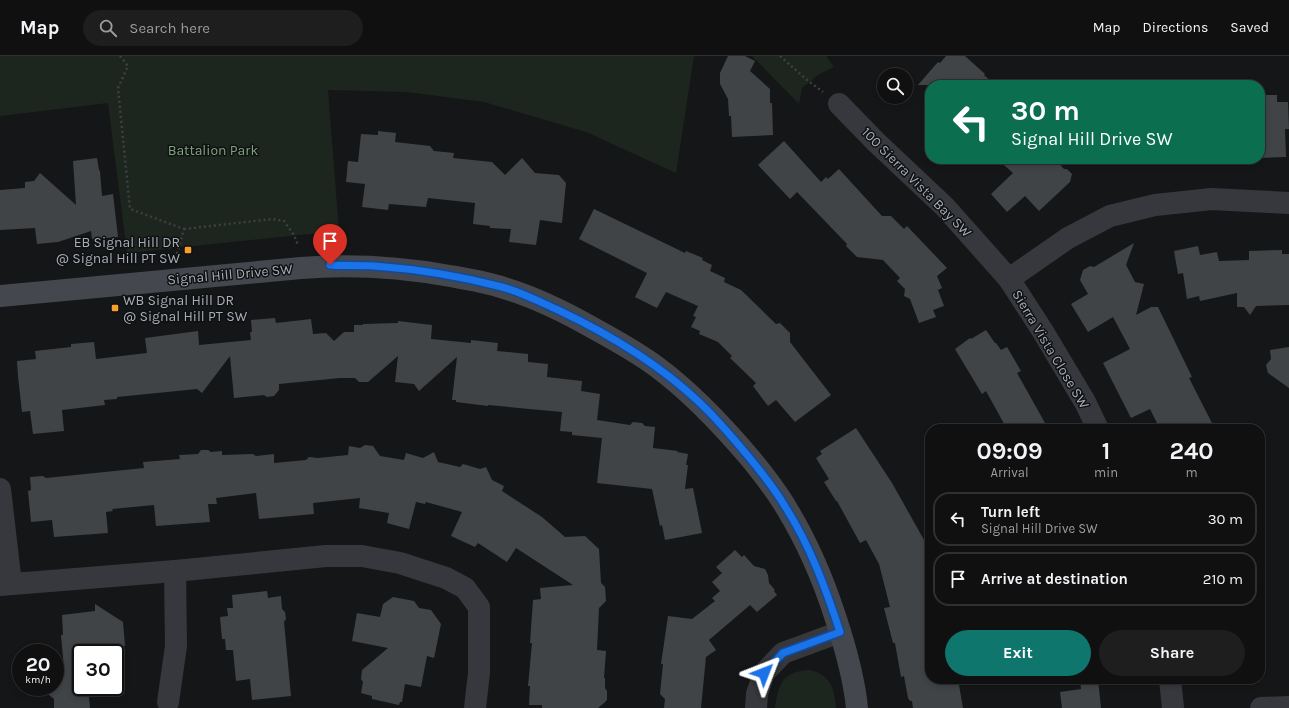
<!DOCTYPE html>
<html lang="en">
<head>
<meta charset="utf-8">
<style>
  :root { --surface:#101011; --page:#1e1e1f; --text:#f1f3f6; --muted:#9c9d9f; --line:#303031; --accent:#0f766e }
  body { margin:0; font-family:Karla,sans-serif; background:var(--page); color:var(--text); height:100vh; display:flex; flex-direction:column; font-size:15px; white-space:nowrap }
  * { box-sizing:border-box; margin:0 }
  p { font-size:13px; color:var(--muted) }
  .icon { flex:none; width:22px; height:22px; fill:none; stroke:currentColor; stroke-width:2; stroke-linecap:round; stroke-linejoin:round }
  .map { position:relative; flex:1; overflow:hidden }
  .sheet { position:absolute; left:925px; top:368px; width:340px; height:260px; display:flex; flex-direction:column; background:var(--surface); border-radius:16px; box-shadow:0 2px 6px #0003,0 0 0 1px var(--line) }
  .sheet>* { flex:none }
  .guide { position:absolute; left:925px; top:24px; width:340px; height:84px; border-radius:16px; box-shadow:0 2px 6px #0003,0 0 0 1px var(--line); background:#0b6e4f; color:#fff; overflow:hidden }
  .tools { position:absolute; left:877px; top:12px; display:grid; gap:8px }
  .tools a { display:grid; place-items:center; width:36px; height:36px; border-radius:50%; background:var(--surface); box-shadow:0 2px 6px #0003,0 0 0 1px var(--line); font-size:20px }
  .speed { position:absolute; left:12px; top:588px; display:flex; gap:8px; font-size:20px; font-weight:700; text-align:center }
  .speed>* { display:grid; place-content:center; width:52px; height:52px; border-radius:50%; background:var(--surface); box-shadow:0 2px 6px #0003,0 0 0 1px var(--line); line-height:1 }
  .speed small { font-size:10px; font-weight:400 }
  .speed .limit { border:2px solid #111; border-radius:6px; background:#fff; color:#111 }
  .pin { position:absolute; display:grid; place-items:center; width:34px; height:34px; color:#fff; margin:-41px -17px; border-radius:50% 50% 50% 0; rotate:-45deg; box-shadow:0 0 4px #0007 }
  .pin .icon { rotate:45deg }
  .me { position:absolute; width:44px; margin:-22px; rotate:45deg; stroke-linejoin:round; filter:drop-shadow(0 0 3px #0008) }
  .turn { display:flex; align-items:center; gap:14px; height:84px; padding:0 20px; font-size:18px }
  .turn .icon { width:52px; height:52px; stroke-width:2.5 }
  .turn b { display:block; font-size:28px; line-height:34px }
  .eta { display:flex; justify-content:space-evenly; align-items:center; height:68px; text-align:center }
  .eta b { font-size:24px; font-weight:700; line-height:28px }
  .primary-button { display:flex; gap:8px; margin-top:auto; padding:8px 20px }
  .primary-button a { flex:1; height:46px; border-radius:24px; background:var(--accent); color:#fff; font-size:16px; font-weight:700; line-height:46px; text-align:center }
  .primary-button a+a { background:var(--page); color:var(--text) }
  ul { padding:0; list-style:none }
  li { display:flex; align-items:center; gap:12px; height:54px; margin:0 8px 6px; padding:0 12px; border:2px solid var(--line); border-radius:16px }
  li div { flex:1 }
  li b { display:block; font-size:15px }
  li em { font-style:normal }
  header { display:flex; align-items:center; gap:24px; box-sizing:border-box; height:56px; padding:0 20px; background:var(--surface); border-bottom:1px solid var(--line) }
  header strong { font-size:19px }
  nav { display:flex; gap:22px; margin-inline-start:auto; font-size:14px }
  .search { width:280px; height:36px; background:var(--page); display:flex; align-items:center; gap:10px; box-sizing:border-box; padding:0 14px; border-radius:22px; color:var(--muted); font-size:15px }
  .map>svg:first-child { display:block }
  .green { fill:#1d261e }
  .building { fill:#414447 }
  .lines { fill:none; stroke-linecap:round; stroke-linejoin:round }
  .path { stroke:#3c3f44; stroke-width:2.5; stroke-dasharray:2 3; stroke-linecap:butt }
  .street { stroke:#36383d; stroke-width:22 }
  .secondary { stroke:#44474d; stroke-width:22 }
  .route-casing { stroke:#114b97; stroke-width:10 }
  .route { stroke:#1a73e8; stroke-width:7 }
  .poi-dot { fill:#f79e2e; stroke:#101112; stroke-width:1.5 }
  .labels { text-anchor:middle; stroke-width:3; stroke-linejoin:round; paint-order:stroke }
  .park-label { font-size:14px; fill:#7fa37d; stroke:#101112 }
  .street-label { font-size:14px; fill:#a7aeb8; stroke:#101112 }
  .poi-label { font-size:14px; fill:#a7aeb8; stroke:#101112; text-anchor:end }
</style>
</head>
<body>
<header>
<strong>Map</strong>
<div class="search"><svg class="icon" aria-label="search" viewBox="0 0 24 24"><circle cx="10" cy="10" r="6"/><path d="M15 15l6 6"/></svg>Search here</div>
<nav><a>Map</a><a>Directions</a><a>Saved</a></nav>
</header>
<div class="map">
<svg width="1289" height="652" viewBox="0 0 1289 652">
  <rect width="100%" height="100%" fill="#151617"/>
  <g class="green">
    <polygon points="0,0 694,0 676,117 586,76 484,46 407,36 328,34 339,175 127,197 108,47 0,60"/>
    <polygon points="752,0 826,0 834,11 818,19 802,32 799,48"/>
    <path d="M810,614c22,6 24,18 26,38h-61c3,-24 8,-37 35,-38z"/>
  </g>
  <g class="building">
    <polygon points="728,0 745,0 755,5 750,15 770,33 770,47 772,47 773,79 732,81 731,60 729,60 728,43 720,28 720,17"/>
    <polygon points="946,0 965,0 985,18 984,19 995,29 918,29 938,6 940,7"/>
    <polygon points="1260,39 1277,39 1277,46 1288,46 1289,73 1285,73 1286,101 1260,102"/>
    <polygon points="378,75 396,77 395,86 430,90 434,95 454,97 453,102 492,106 505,119 522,102 535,117 559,119 566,127 562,167 540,164 536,189 509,186 511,173 490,172 490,170 473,168 475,147 428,142 426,151 389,148 388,154 362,151 365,128 346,126 348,105 358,106 361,78 378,79"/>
    <polygon points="784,85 821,126 826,121 828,123 839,113 882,160 891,160 904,173 907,170 947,212 937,220 942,232 938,234 944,250 933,254 936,261 919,267 910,243 904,240 905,233 897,225 900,222 883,204 857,201 846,190 847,188 797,136 790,143 758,109"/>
    <polygon points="97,102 99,114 100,115 102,140 113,138 118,181 92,183 91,175 58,186 37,188 35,172 0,174 0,134 25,132 25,126 34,125 40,117 76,149 73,105"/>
    <polygon points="997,103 1055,103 1064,113 1067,113 1072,118 1070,126 1039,155 1025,140 1007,156 991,138 1013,117"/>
    <polygon points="594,153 685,197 686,195 703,202 702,204 712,209 710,215 725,222 724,226 741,234 776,268 780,267 790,277 790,286 831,339 795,366 776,344 768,350 753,330 756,327 730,302 732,300 718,286 699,278 700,275 691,271 696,261 693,260 698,250 666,236 657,252 635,241 647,217 579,183"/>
    <polygon points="1134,187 1126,209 1135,226 1144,228 1136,259 1151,251 1158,251 1192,321 1189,322 1215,373 1160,373 1150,353 1131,362 1103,307 1130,293 1113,261 1088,276 1071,248 1088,238 1080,224 1083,214 1090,210 1094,211"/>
    <polygon points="1198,190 1200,199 1217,196 1219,205 1249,204 1249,195 1282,194 1282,198 1289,198 1289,249 1256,250 1250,259 1244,251 1237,251 1237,237 1200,245 1199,240 1187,243 1183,217 1178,218 1174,195"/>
    <polygon points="275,262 276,267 311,263 313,278 326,277 334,285 344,276 354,276 354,269 363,269 363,268 398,267 398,265 432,269 431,283 471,287 471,284 498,287 497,295 528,298 528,306 548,308 547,321 582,325 581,335 600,338 597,364 630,369 633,366 642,367 645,370 655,371 653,392 678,395 677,396 688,398 686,409 688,409 685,433 693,432 702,477 665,484 662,469 660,470 652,433 597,427 602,382 572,379 572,376 560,375 562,356 488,349 488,350 456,346 456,344 452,344 457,301 419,335 414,328 395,326 398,300 368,326 359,326 355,322 340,322 279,328 279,334 274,340 267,341 264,339 234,342 230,300 202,337 197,333 117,341 117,343 104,344 105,349 62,354 64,375 33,378 30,355 22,356 18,320 17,305 36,303 35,295 71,291 71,288 94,286 96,303 147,297 145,282 198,275 199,289 251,284 250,276 252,276 251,264"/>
    <polygon points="986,274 995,287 996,287 1001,294 1007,291 1021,315 1017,317 1045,367 1033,373 1007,373 986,335 982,338 955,293 970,282 971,283"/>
    <polygon points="1289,291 1289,332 1268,317 1266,309 1271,303 1270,294"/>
    <polygon points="856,372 892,427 928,491 924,493 930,517 930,623 958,623 963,652 913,652 912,645 910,645 908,642 904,620 901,621 895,587 893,587 884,552 890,551 879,508 866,484 860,487 837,445 836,445 824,426 829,423 816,402 822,398 820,395"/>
    <polygon points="365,389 373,390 380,400 404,404 406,397 423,402 434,396 438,406 460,411 463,408 480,413 486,411 492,424 504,430 502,435 542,461 565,481 585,480 599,493 601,527 605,531 606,545 599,552 597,594 606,595 604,622 605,622 605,632 607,635 607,644 604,647 598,652 542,652 542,649 529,649 530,630 528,630 532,587 530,587 533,544 541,543 540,532 573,529 516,492 507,506 478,487 475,491 451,480 462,456 426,446 425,448 416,446 409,473 387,467 389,457 359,452 360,442 313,447 314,458 259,463 256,437 216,442 217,448 208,448 210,466 156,470 154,449 112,453 113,455 106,456 108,477 54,481 52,464 31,466 28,435 31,434 30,421 43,420 46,422 144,412 143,406 180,403 179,399 198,398 201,394 208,394 211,396 222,395 222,399 253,398 256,400 274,398 274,407 306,404 309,401 318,402 348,399 349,390 360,392"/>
    <polygon points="735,494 742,501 744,499 754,510 765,513 768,519 769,527 775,534 774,535 777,539 757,556 750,549 709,584 716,594 706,601 701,652 664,652 665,643 660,638 663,608 661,608 668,560 692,563 715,545 712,542 720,535 712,526 722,517 716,511"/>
    <polygon points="267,535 268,542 281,540 282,553 285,556 286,563 284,566 291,640 252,644 250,623 236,625 233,594 226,594 225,583 222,583 220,561 228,560 227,552 233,552 232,539"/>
    <polygon points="393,541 414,545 419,552 431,554 441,568 434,602 427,600 421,631 405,628 402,646 400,646 399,649 372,643 372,640 361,637 363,626 361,623 362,614 388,592 352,585 357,557 380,561 383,548"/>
    <polygon points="95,548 123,566 125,590 121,590 122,597 81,597 81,631 88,631 90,652 54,652 54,643 39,631 55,631 55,613 64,612 61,579 63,579 62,559 95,555"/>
    <polygon points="1080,623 1098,623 1101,652 1062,652 1060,636 1081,633"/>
  </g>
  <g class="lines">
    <g class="path">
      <polyline points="120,0 128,10 118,32 130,153 184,173 176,201"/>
      <polyline points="780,0 807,24 823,36"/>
      <polyline points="184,173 272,163 284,165 294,179 298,189"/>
    </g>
    <g class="street">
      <polyline points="839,48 876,86 945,151 1009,223 1042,274 1085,346 1098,373"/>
      <polyline points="1009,223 1068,182 1110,160 1155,149 1212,143 1289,147"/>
      <polyline points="0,433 11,528"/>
      <polyline points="0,529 175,515 326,500 362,500 400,507 446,522 465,532 479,551 479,617 475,652"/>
      <polyline points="1170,623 1173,652"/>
      <polyline points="168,646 176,590 175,515"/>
      <polyline points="756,652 757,638 764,617 783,597 840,576"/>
      <polyline points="1261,652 1289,651"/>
    </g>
    <path class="secondary" d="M0,240l301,-28c51,-4 98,-1 149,8 17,3 36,6 54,12 30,9 61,24 89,40 22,12 44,24 64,39 35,26 65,58 93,91 13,16 26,32 37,51 20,33 36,70 48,107 10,30 19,61 22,92"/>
  </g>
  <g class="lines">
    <defs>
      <path id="route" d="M330,209c15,1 30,0 44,1 43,3 86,10 128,21 19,5 38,15 56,23 51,24 101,54 142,93 17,16 33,35 48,53 14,17 27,33 38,52 24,38 40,81 54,124l-57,21 -19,20"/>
    </defs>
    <use href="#route" class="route-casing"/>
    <use href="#route" class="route"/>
  </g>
  <g class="poi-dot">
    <rect x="184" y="190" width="8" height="8" rx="2"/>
    <rect x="111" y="248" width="8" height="8" rx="2"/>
  </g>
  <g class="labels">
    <g class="park-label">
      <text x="213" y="99">Battalion Park</text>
    </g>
    <g class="street-label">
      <text transform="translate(917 126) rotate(45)" y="5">100 Sierra Vista Bay SW</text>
      <text transform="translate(230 218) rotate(-5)" y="5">Signal Hill Drive SW</text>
      <text transform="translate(1051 293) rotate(59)" y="5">Sierra Vista Close SW</text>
    </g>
    <g class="poi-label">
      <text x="180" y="191">EB Signal Hill DR<tspan x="180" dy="16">@ Signal Hill PT SW</tspan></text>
      <text x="123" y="249" text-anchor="start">WB Signal Hill DR<tspan x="123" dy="16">@ Signal Hill PT SW</tspan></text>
    </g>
  </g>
</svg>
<div class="tools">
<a><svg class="icon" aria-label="search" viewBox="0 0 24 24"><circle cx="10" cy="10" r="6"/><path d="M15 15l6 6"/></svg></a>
</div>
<div class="speed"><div>20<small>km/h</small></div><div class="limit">30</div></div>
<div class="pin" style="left:330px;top:209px;background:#d93025"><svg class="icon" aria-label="arrive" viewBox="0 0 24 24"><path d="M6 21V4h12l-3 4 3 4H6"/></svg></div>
<svg class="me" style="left:764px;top:617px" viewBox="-20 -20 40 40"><path d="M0-17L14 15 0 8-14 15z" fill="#1a73e8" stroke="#fff" stroke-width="4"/></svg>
<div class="guide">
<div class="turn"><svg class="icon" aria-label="left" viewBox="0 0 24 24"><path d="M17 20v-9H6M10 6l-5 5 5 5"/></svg><div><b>30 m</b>Signal Hill Drive SW</div></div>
</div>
<section class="sheet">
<div class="eta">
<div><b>09:09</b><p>Arrival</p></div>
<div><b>1</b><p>min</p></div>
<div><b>240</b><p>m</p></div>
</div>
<ul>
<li><svg class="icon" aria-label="left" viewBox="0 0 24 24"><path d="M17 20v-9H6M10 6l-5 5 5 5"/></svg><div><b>Turn left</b><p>Signal Hill Drive SW</p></div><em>30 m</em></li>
<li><svg class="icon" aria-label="arrive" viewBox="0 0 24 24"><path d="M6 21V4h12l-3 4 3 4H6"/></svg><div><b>Arrive at destination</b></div><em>210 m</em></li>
</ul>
<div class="primary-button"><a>Exit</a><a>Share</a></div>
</section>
</div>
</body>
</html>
